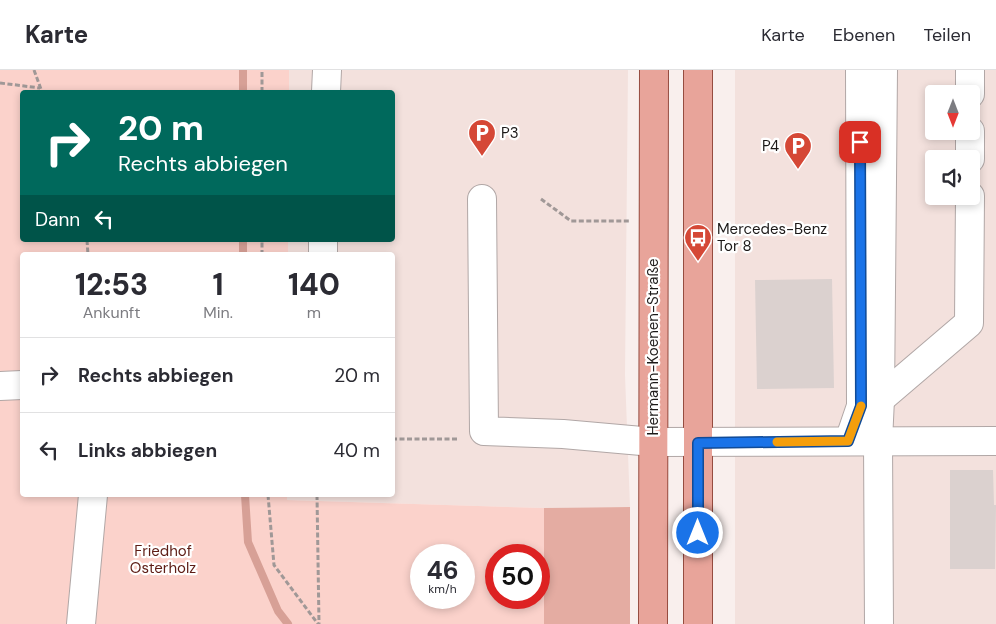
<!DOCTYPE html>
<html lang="de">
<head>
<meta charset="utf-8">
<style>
  :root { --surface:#fff; --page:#f2f2f3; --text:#2b2b33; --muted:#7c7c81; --line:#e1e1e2 }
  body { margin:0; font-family:"DM Sans",sans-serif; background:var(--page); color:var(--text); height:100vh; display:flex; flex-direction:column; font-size:19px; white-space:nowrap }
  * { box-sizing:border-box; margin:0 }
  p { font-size:16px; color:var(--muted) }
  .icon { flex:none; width:28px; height:28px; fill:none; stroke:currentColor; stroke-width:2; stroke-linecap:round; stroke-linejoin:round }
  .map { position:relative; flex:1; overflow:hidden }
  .side { position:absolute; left:20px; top:182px; width:375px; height:245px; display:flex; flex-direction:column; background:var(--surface); border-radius:5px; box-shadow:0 2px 8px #0003 }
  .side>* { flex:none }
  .top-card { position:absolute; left:20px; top:20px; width:375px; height:152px; border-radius:5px; box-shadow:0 2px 8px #0003; background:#00695c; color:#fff; overflow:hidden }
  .needle { width:32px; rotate:180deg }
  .controls { position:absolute; left:925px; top:15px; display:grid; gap:10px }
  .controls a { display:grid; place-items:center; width:55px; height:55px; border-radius:5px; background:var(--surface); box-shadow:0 2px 8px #0003; font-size:25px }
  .speed { position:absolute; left:410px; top:474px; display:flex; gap:10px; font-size:25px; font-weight:700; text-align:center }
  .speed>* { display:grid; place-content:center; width:65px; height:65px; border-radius:50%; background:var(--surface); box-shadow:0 2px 8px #0003; line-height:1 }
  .speed small { font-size:12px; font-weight:400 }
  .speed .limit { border:8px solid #d22; background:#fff; color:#111 }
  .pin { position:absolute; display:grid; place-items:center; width:42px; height:42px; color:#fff; margin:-21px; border-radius:10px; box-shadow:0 2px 8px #0006 }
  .me { position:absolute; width:55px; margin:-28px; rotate:0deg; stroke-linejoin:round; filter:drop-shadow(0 0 4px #0008) }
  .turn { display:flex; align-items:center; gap:18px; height:105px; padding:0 15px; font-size:22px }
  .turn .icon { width:65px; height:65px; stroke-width:2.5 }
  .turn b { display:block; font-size:35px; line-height:42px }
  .then { display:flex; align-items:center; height:48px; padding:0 15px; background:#0003; gap:10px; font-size:19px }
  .eta { display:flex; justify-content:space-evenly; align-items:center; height:85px; text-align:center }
  .eta b { font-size:30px; font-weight:800; line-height:35px }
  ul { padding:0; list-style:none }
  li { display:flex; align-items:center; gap:15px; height:75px; padding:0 15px; border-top:1px solid var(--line) }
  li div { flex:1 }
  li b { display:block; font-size:19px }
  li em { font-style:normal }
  header { display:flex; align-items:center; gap:30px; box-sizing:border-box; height:70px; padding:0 25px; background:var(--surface); border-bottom:1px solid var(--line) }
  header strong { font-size:24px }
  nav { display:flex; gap:28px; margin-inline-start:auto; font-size:18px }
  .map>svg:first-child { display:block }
  .built { fill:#f3e1dd; fill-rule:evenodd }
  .green { fill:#fbd2cb; fill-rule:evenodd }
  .forest { fill:#e4aca2 }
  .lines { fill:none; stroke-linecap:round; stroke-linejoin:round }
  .stream { stroke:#d7a096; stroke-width:8 }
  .building { fill:#dbd1cf }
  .minor-casing { stroke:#b1a7a6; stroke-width:30 }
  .major-casing { stroke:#964c40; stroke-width:30 }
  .path { stroke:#a09897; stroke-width:3; stroke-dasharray:5 2.5; stroke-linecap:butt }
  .minor { stroke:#fff; stroke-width:28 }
  .major { stroke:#e8a49a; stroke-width:28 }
  .route-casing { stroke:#114b97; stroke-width:12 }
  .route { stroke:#1a73e8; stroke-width:9 }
  .slow { stroke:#f59e0b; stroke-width:9 }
  .labels { text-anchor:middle; stroke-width:4.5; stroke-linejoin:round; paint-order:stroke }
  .poi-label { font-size:15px; fill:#1c1918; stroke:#fff; text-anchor:start }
  .street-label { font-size:15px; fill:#1c1918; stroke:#fff }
  .park-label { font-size:15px; fill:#5e1d15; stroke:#fff }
</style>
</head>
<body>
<header>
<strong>Karte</strong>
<nav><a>Karte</a><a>Ebenen</a><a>Teilen</a></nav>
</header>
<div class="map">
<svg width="996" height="554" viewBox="0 0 996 554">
  <rect width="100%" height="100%" fill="#f9efed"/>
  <g class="built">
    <polygon points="289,0 628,0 625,305 630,437 544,438 287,430 287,425 392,425 392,185 288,185 288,170 392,170 392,22 289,22"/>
    <path d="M735,0h261v554h-261zM934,24h37v37h-37zM934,89h37v37h-37z"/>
  </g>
  <path class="green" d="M0,0h289v22h-267v148h266v15h-266v240h265v5l257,8v116h-544zM421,485h43v43h-43zM496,485h43v43h-43z"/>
  <polygon class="forest" points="630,437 630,554 544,554 544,438"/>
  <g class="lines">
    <g class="stream">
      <polyline points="243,22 243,0"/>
      <polyline points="243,185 243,170"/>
      <polyline points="245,425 248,472 278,541 288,554"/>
    </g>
  </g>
  <g class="building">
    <polygon points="832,209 834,318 757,319 755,210"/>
    <polygon points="950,400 993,400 994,435 996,435 995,499 950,499"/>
  </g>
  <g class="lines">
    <defs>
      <g id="minor">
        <polyline points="326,22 327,0"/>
        <polyline points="970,24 970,0"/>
        <polyline points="970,89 970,61"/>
        <polyline points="482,129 484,361 563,364 653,372 996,371"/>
        <polyline points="323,185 323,170"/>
        <polyline points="0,316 22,315"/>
        <polyline points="880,329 969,253 970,126"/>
        <polyline points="849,371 861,336 860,0"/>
        <polyline points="81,554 93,425"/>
        <polyline points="879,554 878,371 880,329 883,0"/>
      </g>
      <g id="major">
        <polyline points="653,554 654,0"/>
        <polyline points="698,554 698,0"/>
      </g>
    </defs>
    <use href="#minor" class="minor-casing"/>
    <use href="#major" class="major-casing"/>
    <g class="path">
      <polyline points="34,0 42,22"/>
      <polyline points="0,13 40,18"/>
      <polyline points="262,22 262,0"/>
      <polyline points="541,129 571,151 629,151"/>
      <polyline points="87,170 88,185"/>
      <polyline points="262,185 262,170"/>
      <polyline points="392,369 459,369"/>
      <polyline points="268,425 274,495 318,554"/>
      <polyline points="317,425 319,554"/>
    </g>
    <use href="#minor" class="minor"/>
    <use href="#major" class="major"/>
  </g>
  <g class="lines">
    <defs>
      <polyline id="route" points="698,463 698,373 848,371 861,336 860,72"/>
    </defs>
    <use href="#route" class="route-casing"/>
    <use href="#route" class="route"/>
    <polyline class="slow" points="777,372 848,371 861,336"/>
  </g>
  <defs>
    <symbol id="parking-pin" viewBox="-11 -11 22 30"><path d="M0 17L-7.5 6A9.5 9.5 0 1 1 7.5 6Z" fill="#d54836" stroke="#fff"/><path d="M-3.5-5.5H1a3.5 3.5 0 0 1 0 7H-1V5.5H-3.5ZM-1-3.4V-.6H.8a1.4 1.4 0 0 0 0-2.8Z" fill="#fff"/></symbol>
    <symbol id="bus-pin" viewBox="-11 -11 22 30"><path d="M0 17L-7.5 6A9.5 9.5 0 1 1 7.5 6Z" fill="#d54836" stroke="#fff"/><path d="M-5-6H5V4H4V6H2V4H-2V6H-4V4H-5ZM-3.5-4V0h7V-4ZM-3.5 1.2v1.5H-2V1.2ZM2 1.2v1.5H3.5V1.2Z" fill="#fff"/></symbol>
  </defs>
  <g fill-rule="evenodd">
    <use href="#parking-pin" x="466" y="47" width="32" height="43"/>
    <use href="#parking-pin" x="782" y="60" width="32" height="43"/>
    <use href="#bus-pin" x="682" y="152" width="32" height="43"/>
  </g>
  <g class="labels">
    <g class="poi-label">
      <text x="501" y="68">P3</text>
      <text x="779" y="81" text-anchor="end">P4</text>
      <text x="717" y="164">Mercedes-Benz<tspan x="717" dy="17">Tor 8</tspan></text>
    </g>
    <g class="street-label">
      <text transform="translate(653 277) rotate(-90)" y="5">Hermann-Koenen-Straße</text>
    </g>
    <g class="park-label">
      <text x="163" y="486">Friedhof<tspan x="163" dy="17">Osterholz</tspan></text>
    </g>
  </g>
</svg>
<div class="controls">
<a><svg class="needle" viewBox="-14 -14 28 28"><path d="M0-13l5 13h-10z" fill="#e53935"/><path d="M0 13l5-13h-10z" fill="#7c7c81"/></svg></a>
<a><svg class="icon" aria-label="sound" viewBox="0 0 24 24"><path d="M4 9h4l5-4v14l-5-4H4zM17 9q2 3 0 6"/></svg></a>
</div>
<div class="speed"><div>46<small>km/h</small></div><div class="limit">50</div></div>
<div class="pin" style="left:860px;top:72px;background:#d93025"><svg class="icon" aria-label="arrive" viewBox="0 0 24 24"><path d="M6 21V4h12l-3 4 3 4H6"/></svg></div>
<svg class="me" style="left:698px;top:463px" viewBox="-20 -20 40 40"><circle r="17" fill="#1a73e8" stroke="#fff" stroke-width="3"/><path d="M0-11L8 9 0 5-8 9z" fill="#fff"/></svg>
<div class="top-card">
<div class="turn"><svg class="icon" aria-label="right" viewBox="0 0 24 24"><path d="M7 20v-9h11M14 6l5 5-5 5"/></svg><div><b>20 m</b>Rechts abbiegen</div></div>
<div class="then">Dann<svg class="icon" aria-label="left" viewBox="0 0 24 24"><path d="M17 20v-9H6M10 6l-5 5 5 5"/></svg></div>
</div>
<section class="side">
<div class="eta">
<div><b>12:53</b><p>Ankunft</p></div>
<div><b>1</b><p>Min.</p></div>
<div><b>140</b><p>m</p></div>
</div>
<ul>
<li><svg class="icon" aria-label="right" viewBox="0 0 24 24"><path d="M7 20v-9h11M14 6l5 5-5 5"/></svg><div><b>Rechts abbiegen</b></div><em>20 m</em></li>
<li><svg class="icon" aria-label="left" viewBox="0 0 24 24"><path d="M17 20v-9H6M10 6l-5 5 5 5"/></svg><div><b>Links abbiegen</b></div><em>40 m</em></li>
</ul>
</section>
</div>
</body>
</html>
